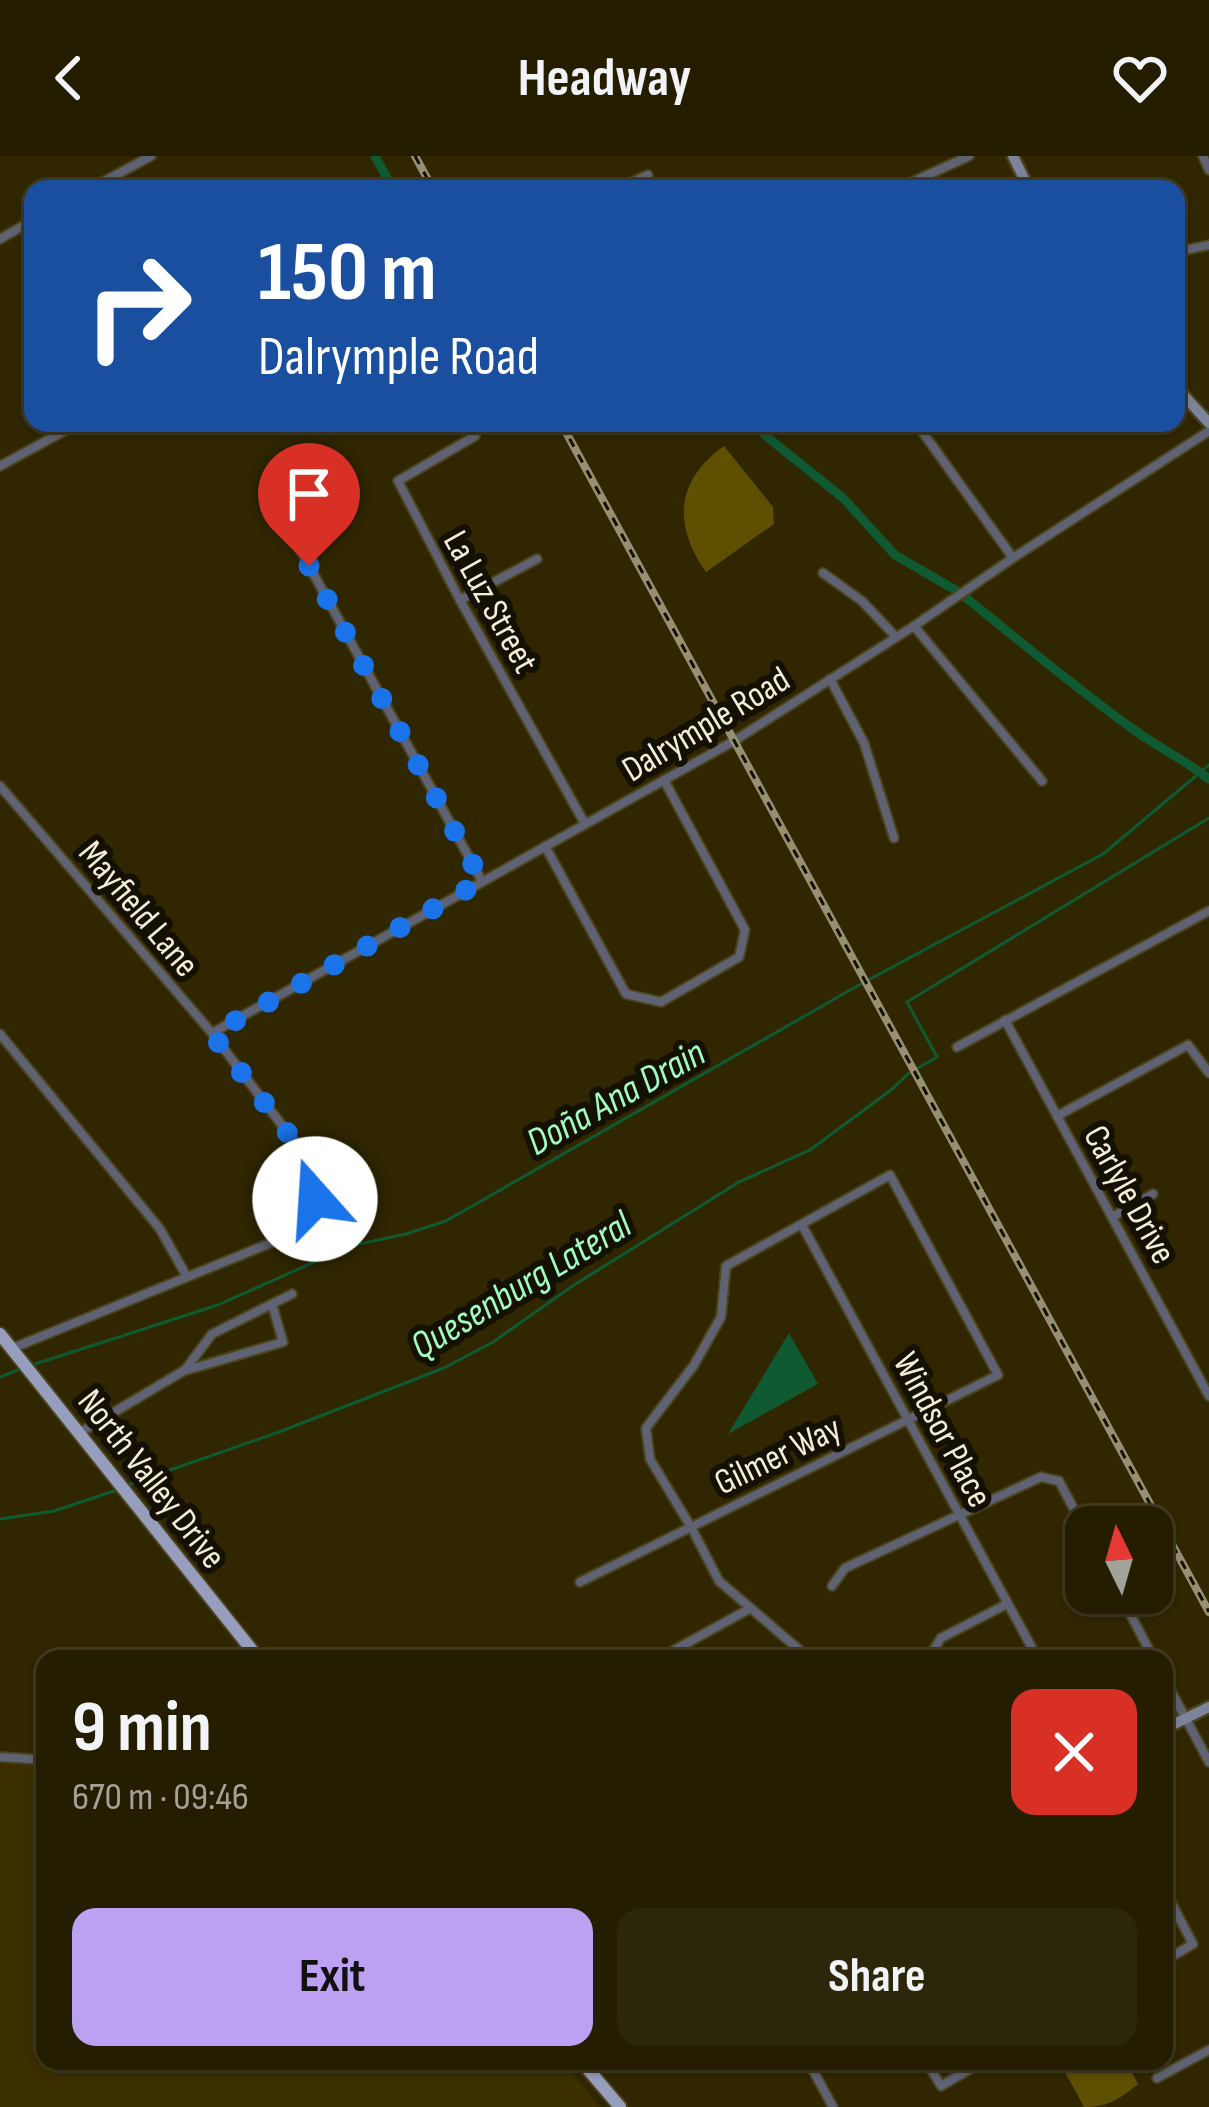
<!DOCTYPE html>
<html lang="en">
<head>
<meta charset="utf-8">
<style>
  :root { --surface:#241d00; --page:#2c260a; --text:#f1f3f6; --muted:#a3a299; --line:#413b22; --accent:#bca0f2 }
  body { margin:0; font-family:"Sofia Sans Condensed",sans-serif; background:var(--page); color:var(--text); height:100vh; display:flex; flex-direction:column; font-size:45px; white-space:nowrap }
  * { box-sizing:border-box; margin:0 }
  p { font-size:39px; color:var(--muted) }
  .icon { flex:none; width:66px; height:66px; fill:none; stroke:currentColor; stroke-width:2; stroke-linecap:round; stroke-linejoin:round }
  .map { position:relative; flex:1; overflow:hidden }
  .sheet { position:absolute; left:36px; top:1494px; width:1137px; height:420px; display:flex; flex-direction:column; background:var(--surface); border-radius:24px; box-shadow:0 3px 9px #0004,0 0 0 3px var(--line) }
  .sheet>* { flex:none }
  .guide { position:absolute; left:24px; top:24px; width:1161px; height:252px; border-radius:24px; box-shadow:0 3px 9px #0004,0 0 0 3px var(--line); background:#1a4fa0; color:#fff; overflow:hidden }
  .needle { width:78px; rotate:355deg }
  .controls { position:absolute; left:1065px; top:1350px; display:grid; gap:24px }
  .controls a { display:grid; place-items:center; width:108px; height:108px; border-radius:24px; background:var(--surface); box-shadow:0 3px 9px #0004,0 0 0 3px var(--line); font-size:60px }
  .pin { position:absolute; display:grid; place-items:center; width:102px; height:102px; color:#fff; margin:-123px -51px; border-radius:50% 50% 50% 0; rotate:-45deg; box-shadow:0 0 12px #0007 }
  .pin .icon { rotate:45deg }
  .me { position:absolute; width:132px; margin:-66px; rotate:341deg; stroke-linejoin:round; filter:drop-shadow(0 0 9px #0008) }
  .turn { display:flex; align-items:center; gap:42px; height:252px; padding:0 36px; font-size:54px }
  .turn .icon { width:156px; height:156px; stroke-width:2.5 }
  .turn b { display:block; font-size:84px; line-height:102px }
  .round { display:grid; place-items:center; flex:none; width:126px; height:126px; border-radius:24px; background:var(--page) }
  .head { display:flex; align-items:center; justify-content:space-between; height:204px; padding:0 36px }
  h1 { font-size:72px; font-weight:700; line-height:90px }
  .action { display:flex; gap:24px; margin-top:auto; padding:24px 36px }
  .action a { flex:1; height:138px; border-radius:24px; background:var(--accent); color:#111; font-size:48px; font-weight:700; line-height:138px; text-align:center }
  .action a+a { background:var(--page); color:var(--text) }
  header { display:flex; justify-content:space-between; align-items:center; height:156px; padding:0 36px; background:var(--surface); font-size:54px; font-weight:700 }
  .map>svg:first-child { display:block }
  .built { fill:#3b2f00 }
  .green { fill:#5f4f00 }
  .water { fill:#0f5933 }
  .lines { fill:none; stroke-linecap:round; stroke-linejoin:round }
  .stream { stroke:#0f5933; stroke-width:3 }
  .canal { stroke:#0f5933; stroke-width:9 }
  .street-casing { stroke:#4b431e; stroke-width:12 }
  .secondary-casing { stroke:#4b431e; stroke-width:15 }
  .primary-casing { stroke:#4b431e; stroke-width:16 }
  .street { stroke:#5f6272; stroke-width:8 }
  .secondary { stroke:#7e839c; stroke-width:10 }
  .primary { stroke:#969dbd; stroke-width:12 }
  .rail-casing { stroke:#968f72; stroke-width:8 }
  .rail { stroke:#141003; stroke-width:3; stroke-dasharray:9; stroke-linecap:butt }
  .route { stroke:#1a73e8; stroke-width:21; stroke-dasharray:0 37.8 }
  .labels { text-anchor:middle; stroke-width:12; stroke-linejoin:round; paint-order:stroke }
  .street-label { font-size:36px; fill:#f3eed9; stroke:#141003 }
  .water-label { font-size:39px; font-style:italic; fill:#a1fbc1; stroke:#141003 }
</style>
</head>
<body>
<header><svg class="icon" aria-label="back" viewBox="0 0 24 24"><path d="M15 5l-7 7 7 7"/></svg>Headway<svg class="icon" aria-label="heart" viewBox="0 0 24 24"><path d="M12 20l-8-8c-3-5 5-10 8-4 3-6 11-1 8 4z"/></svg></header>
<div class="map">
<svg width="1209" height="1951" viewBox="0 0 1209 1951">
  <rect width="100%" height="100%" fill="#302700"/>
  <polygon class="built" points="0,1607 45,1610 45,1905 563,1905 600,1951 0,1951"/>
  <g class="green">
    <path d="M724,290l49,61 1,17 -68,48c-33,-47 -31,-91 18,-126z"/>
    <path d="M1059,1905h67l12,23c-18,15 -30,23 -54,23z"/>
  </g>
  <polygon class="water" points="789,1177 818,1228 728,1278"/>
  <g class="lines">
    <g class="stream">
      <polyline points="918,912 937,901 907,846 1209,662"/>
      <polyline points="32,1209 218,1149 350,1090 406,1078 446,1065 859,829 1103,698 1209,609"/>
      <polyline points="0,1221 23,1212"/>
      <polyline points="130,1328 279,1276 444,1212 493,1186 574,1129 739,1026 810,994 891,934 909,917"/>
      <polyline points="0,1363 54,1355 114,1335"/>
    </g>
    <g class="canal">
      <polyline points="375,0 393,33"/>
      <polyline points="750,267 843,342 895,399 957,435"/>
      <path d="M965,441c55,44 108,89 165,130 26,19 53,32 79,52"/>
    </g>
    <defs>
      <g id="street">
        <polyline points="1203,0 1209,14"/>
        <polyline points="90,33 151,0"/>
        <polyline points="617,33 648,19"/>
        <polyline points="897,33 969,0"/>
        <polyline points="0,83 33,64"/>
        <polyline points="1176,96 1209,89"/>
        <polyline points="916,267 1013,402"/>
        <polyline points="475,280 398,325 460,444 585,668"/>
        <polyline points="0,310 77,268 134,267"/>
        <polyline points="290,375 482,725"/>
        <polyline points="823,417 862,445 895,480"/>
        <polyline points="460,444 537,403"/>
        <polyline points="914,470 1042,625"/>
        <polyline points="830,523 864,587 894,682"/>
        <polyline points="0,630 212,877 309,1005 315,1043 300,1075 13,1192"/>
        <polyline points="545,690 626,838 661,846 739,801 745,774 664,624"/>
        <polyline points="1005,864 1209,1240"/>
        <polyline points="212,877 734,585 914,470 1013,402 1209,275"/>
        <polyline points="0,878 160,1073 187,1121"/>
        <polyline points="957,891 1209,755"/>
        <polyline points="1057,960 1188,889 1209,917"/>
        <polyline points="1114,1060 1153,1038"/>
        <polyline points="802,1069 1038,1503"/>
        <polyline points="187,1214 283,1186 272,1148"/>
        <polyline points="79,1277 185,1214 212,1178 292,1138"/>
        <polyline points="580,1426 998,1219 890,1019 726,1110 721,1161 694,1209 646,1272 650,1303 691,1371 719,1425 810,1503"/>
        <polyline points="832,1430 845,1412 1041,1321 1059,1325 1086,1376"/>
        <polyline points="1119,1437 1154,1503"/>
        <polyline points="658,1503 749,1453"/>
        <polyline points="928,1503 941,1482 1007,1448"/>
        <polyline points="1164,1522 1209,1606"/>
        <polyline points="0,1601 45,1604"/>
        <polyline points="1164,1733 1193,1788 1164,1805"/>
        <polyline points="808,1905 833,1951"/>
        <polyline points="926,1905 941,1930 980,1907 991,1905"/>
        <polyline points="1157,1922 1209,1894"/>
      </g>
      <g id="secondary">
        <polyline points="1013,0 1029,33"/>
        <polyline points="1176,231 1209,267"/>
        <polyline points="1164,1573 1209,1551"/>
      </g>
      <g id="primary">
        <polyline points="0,1178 259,1503"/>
        <polyline points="581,1905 620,1951"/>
      </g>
    </defs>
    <use href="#street" class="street-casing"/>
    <use href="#secondary" class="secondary-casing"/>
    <use href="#primary" class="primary-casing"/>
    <use href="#street" class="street"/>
    <use href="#secondary" class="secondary"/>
    <use href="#primary" class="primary"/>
    <defs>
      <g id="rail">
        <polyline points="415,0 433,33"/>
        <polyline points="561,267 1209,1456"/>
      </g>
    </defs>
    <use href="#rail" class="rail-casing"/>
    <use href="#rail" class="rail"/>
  </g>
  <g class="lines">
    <polyline class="route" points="309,410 482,725 212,878 309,1005 315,1043"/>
  </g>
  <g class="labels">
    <g class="street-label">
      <text transform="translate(492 445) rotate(61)" y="13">La Luz Street</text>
      <text transform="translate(705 567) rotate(-31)" y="13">Dalrymple Road</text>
      <text transform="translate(140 752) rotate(50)" y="13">Mayfield Lane</text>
      <text transform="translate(1131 1038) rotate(61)" y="13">Carlyle Drive</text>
      <text transform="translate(944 1273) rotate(62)" y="13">Windsor Place</text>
      <text transform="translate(777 1298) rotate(-26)" y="13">Gilmer Way</text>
      <text transform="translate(153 1322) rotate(52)" y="13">North Valley Drive</text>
    </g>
    <g class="water-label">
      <text transform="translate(615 940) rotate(-29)" y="14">Doña Ana Drain</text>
      <text transform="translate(520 1128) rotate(-31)" y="14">Quesenburg Lateral</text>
    </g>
  </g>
</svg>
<div class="controls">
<a><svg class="needle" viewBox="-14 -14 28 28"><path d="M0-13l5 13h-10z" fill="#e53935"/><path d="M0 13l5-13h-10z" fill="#a3a299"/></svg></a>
</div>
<div class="pin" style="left:309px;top:410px;background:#d93025"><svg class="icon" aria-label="arrive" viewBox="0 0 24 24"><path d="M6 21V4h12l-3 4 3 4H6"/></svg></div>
<svg class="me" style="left:315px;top:1043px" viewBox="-20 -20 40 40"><circle r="19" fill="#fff"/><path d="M0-13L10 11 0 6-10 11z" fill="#1a73e8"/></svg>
<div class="guide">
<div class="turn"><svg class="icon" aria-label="right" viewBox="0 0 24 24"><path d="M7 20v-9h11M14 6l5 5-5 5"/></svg><div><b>150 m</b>Dalrymple Road</div></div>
</div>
<section class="sheet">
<div class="head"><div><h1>9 min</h1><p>670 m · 09:46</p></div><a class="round" style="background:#d93025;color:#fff"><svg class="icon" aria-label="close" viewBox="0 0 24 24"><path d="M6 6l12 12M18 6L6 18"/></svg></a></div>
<div class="action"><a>Exit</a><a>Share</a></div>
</section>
</div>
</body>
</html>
